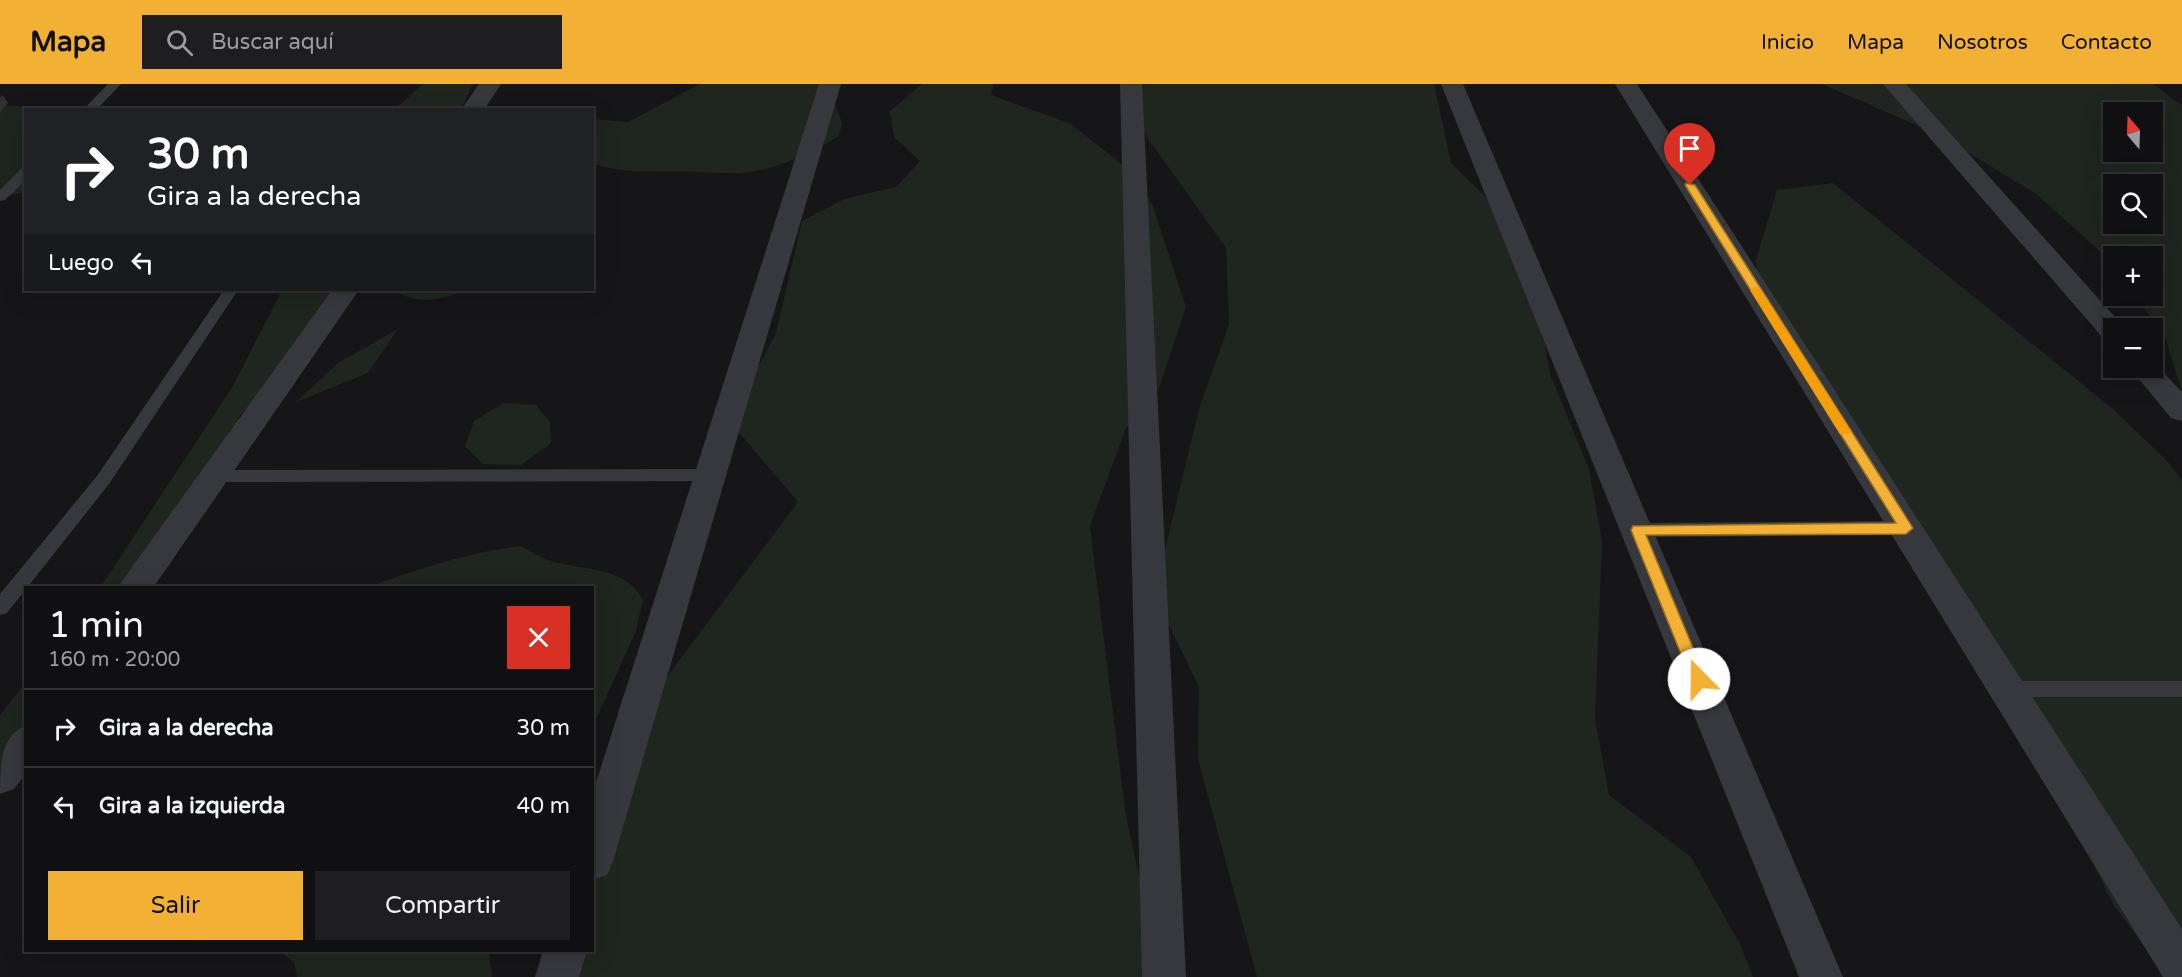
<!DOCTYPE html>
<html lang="es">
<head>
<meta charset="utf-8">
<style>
  :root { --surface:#101012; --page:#1e1e20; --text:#f1f3f6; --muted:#9c9d9f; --line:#303032; --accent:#f2b134 }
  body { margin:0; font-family:"Varela Round",sans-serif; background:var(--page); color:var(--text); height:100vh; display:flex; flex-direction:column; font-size:22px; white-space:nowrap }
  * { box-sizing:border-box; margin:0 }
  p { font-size:20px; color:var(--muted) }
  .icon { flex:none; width:33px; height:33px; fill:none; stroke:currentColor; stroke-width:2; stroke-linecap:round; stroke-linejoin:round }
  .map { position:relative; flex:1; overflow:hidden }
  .details { position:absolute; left:24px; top:502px; width:570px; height:366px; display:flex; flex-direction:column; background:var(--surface); border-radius:0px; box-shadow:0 6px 24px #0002,0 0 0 2px var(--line) }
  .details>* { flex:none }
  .top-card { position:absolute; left:24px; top:24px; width:570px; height:183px; border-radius:0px; box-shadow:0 6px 24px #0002,0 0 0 2px var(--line); background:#202124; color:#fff; overflow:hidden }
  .needle { width:39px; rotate:341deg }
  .controls { position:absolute; left:2103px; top:18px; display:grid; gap:12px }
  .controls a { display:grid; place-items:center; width:60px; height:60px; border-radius:0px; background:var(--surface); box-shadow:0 6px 24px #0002,0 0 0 2px var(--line); font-size:30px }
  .pin { position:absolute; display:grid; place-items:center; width:51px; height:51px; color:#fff; margin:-62px -26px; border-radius:50% 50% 50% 0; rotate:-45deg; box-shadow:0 0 6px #0007 }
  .pin .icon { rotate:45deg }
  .me { position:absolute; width:66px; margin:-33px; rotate:338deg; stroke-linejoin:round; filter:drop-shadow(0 0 4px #0008) }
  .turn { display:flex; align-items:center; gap:21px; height:126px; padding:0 24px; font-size:27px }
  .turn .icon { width:78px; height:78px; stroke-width:2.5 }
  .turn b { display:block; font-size:42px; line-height:51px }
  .then { display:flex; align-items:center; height:57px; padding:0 24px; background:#0003; gap:12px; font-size:22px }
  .round { display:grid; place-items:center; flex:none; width:63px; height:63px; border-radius:0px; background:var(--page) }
  .overview { display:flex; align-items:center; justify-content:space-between; height:102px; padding:0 24px }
  h1 { font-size:36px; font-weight:600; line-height:45px }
  .action { display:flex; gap:12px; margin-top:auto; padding:12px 24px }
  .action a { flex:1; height:69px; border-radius:0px; background:var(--accent); color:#111; font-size:24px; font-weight:600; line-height:69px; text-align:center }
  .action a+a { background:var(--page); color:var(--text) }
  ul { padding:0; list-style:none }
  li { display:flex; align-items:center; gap:18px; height:78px; padding:0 24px; border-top:2px solid var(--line) }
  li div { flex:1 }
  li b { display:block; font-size:22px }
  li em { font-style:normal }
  header { display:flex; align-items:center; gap:36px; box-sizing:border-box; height:84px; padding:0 30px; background:var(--accent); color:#111 }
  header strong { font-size:28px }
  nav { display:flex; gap:33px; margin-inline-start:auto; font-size:21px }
  .search { width:420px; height:54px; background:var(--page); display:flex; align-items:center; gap:15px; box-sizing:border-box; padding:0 21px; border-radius:0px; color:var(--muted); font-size:22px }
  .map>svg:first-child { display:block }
  .green { fill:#1e261f; fill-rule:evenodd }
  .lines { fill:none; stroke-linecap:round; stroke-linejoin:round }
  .service { fill:#37383d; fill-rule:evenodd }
  .minor { fill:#37383d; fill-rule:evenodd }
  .shaded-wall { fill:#2f3033 }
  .route { fill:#f2b134; stroke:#9d7322; stroke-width:1.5 }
  .slow { fill:#f59e0b }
</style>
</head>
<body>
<header>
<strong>Mapa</strong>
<div class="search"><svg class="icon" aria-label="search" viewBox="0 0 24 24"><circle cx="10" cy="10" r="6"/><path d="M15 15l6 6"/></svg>Buscar aquí</div>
<nav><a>Inicio</a><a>Mapa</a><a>Nosotros</a><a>Contacto</a></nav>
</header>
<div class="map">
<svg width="2182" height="893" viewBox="0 0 2182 893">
  <rect width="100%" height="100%" fill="#161618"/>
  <g class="green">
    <polygon points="423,0 473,0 461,25 395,25"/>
    <path d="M700,0h138l-5,15 9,24 -3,13c-28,17 -65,35 -99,37 -23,1 -46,-2 -70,-2 -30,1 -48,1 -77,-7l-1,-45 36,3z"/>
    <polygon points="922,0 994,0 991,11 1071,40 1129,86 1152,120 1186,223 1159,304 1126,344 1090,442 1125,726 1160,893 552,893 559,867 592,867 593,747 660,602 798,418 729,337 776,249 802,137 844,115 896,103 920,77 894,53 890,27"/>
    <polygon points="1131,0 1434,0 1451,79 1509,136 1529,171 1550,290 1589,385 1602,457 1595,635 1609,711 1691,773 1740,860 1753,893 1257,893 1198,675 1199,603 1168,539 1162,478 1199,325 1229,240 1226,164 1142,46"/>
    <path d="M1822,0h332l28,22v286l-16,-53 -30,-43h16v-40h-38l-1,7 -78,-70 -96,-58zM2114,28h38v40h-38zM2114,100h38v40h-38z"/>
    <polygon points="0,22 19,22 28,25 26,26 25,105 21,109 0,113"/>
    <polygon points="1833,99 2113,325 2168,378 2182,397 2182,893 2167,893 2113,820 1990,570 1759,209 1756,176 1777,106"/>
    <polygon points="282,206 342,206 313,249 238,334 222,380 132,504 100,504 233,302"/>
    <path d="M393,206h74c-28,10 -46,16 -74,0z"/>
    <polygon points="398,245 368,289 296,318 338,279"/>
    <polygon points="503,319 536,321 550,338 551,359 521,381 483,380 465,362 474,337"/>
    <path d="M521,462c10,5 20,12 30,15 33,10 72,5 92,38l-7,32 -43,95 -1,-138h-227c50,-18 103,-36 156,-42z"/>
    <polygon points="25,599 25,651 0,686 0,631"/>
    <polygon points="278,867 489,867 492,893 297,893 294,878"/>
  </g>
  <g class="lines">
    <g class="service">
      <polygon points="108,0 121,0 96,26 83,26"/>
      <polygon points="26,84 26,96 5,116 0,117 0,106 21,85"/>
      <polygon points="224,206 238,206 109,400 7,529 0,531 0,510 97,392"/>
      <polygon points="710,385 716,387 719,391 716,395 710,397 213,398 207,396 204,392 207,388 213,386"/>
      <polygon points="1906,437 1912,439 1915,444 1912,449 1906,451 1637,453 1631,451 1628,446 1631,441 1637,439"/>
      <polygon points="2007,597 2182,597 2182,613 2007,613 2000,611 1997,605 2000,599"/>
    </g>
    <g class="minor">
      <polygon points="479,0 501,0 484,26 461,26"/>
      <polygon points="819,0 841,0 613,777 607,791 592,796 592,711"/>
      <polygon points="1120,0 1142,0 1186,893 1142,893"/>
      <polygon points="1441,0 1463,0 1843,893 1799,893"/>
      <polygon points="1615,0 1637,0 2182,845 2182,893 2163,893"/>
      <polygon points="1883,0 1906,0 2124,243 2125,244 2114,244 2114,258 2104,255"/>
      <polygon points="332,206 359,206 153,504 117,504"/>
      <polygon points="2152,277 2182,308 2182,337 2171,334 2130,284 2152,284"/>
      <path d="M26,641v48l-12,16 -14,5c0,-29 0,-57 26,-69z"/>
      <polygon points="543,867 587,867 579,893 535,893"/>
    </g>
  </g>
  <polygon class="shaded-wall" points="2,11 8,19 0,29 0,14"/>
  <polygon class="route" points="1686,99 1695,101 1913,444 1906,450 1646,451 1706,595 1704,599 1699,601 1693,599 1691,595 1631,446 1633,442 1896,439 1685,101"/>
  <polygon class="slow" points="1756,202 1761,206 1849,344 1851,347 1849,350 1840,350 1750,206"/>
</svg>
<div class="controls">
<a><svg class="needle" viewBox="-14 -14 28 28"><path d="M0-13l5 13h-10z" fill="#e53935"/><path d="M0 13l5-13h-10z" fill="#9c9d9f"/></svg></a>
<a><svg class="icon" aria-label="search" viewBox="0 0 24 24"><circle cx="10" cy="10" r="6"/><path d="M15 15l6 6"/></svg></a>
<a>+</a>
<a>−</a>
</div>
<div class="pin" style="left:1690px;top:101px;background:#d93025"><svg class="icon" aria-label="arrive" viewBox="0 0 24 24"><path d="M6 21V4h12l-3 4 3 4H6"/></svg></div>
<svg class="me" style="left:1699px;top:595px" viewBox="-20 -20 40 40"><circle r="19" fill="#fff"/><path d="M0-13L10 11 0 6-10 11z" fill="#f2b134"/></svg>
<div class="top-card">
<div class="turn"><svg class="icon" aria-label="right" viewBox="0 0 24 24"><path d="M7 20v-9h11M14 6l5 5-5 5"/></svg><div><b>30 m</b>Gira a la derecha</div></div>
<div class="then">Luego<svg class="icon" aria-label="left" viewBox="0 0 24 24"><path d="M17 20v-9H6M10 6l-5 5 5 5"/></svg></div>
</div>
<section class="details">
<div class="overview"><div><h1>1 min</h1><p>160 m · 20:00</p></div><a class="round" style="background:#d93025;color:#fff"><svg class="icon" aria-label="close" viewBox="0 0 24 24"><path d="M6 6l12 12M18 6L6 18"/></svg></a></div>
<ul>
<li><svg class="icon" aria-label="right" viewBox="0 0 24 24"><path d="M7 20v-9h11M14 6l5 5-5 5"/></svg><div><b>Gira a la derecha</b></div><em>30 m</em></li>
<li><svg class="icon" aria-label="left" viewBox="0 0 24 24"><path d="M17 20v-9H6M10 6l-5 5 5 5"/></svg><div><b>Gira a la izquierda</b></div><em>40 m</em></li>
</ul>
<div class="action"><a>Salir</a><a>Compartir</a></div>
</section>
</div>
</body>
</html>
